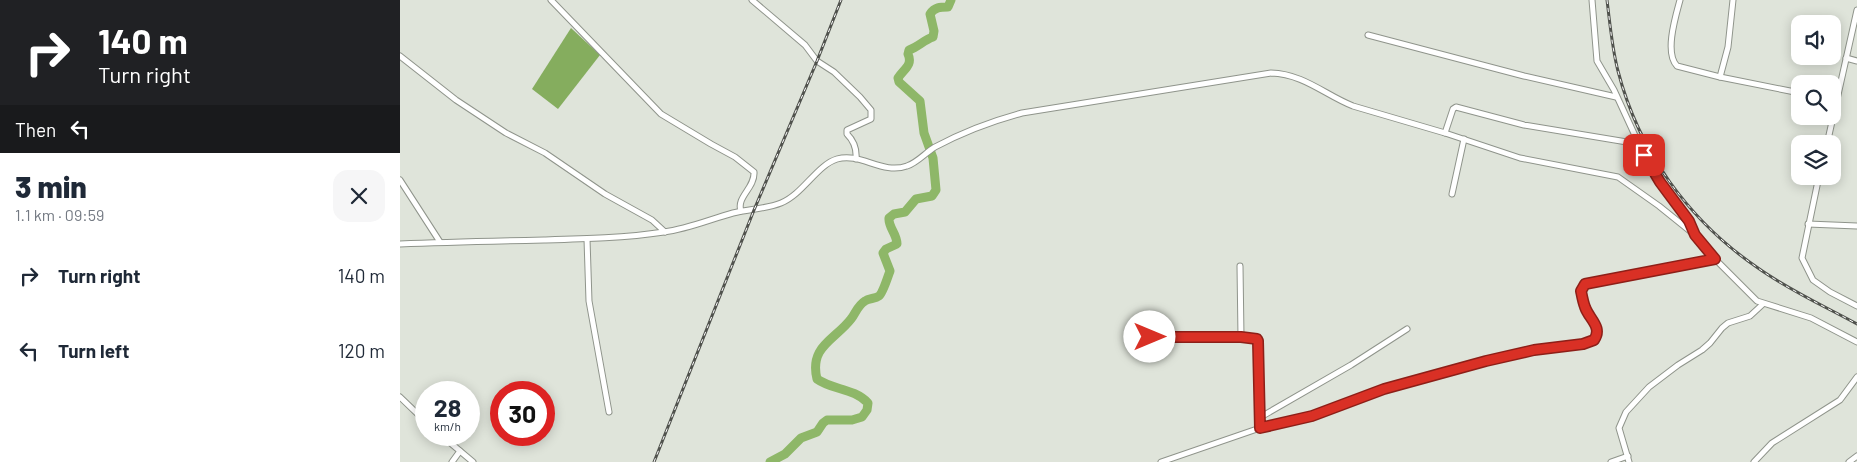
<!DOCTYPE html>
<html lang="en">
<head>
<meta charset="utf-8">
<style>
  :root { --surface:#fff; --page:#f6f6f7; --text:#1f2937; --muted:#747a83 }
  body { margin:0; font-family:Barlow,sans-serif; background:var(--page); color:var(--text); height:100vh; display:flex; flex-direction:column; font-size:19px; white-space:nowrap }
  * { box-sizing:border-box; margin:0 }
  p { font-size:16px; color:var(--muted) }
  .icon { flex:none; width:28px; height:28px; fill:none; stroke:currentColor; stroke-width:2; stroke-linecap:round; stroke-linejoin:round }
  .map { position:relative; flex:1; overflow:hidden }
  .side { display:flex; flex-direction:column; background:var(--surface); width:400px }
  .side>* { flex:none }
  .banner { background:#202124; color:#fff; overflow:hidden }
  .tools { position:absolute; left:1391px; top:15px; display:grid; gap:10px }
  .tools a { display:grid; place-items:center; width:50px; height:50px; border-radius:10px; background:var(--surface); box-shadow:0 2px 12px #0003; font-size:25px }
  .speed { position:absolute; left:15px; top:381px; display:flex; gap:10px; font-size:25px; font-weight:700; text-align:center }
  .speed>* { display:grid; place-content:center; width:65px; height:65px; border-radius:50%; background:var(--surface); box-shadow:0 2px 12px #0003; line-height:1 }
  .speed small { font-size:12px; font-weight:400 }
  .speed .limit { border:8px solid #d22; background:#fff; color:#111 }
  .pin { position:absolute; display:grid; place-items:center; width:42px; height:42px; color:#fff; margin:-21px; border-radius:10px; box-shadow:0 2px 8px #0006 }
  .me { position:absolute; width:55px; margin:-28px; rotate:90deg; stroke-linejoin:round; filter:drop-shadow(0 0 4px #0008) }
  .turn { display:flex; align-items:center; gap:18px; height:105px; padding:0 15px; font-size:22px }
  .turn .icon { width:65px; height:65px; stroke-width:2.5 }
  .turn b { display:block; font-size:35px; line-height:42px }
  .then { display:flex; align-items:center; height:48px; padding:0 15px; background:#0003; gap:10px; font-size:19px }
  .round { display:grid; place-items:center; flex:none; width:52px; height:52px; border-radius:15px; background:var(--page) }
  .summary { display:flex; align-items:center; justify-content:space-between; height:85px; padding:0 15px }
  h1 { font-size:30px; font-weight:800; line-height:38px }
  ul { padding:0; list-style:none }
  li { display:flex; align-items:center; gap:15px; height:75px; padding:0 15px }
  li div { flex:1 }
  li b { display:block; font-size:19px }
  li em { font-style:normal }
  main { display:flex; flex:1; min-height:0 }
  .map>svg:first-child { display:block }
  .forest { fill:#85ad5e }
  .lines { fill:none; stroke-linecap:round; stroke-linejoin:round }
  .river { stroke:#8eb768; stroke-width:9 }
  .street-casing { stroke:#8f948b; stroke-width:7 }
  .street { stroke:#fff; stroke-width:5 }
  .rail-casing { stroke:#50524d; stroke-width:3 }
  .rail { stroke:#fff; stroke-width:1; stroke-dasharray:4; stroke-linecap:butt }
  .route-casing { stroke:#8d1f18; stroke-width:12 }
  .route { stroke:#d93025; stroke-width:9 }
</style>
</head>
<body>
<main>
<section class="side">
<div class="banner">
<div class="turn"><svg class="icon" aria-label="right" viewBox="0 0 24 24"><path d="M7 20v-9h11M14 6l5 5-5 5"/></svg><div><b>140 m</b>Turn right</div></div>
<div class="then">Then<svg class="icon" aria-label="left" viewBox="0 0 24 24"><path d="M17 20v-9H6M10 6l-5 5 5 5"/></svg></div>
</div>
<div class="summary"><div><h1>3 min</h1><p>1.1 km · 09:59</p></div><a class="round"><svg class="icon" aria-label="close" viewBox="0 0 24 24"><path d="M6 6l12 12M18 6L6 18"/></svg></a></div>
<ul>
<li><svg class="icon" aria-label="right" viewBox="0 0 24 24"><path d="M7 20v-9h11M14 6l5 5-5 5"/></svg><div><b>Turn right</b></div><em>140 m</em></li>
<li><svg class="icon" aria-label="left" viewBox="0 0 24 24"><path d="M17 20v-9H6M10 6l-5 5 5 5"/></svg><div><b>Turn left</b></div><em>120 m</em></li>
</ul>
</section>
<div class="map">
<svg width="1457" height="462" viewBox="0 0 1457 462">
  <rect width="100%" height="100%" fill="#dfe4da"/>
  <polygon class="forest" points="171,28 200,55 158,109 132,89"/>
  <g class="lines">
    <path class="river" d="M370,462l15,-8 16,-16 16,-6 6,-9 4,-3h25l10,-3 5,-7 1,-7c-14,-15 -36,-13 -51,-24 -8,-33 18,-39 34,-60 5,-6 6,-13 14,-18 4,-3 10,-2 14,-5 4,-3 9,-20 11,-25l-7,-18 3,-4 11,-5c0,-10 -9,-17 -8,-26l5,-4 11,-2 11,-13 16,-3 4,-6 -3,-32 -9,-25 -4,-32 -21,-19 -1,-4c6,-9 15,-13 10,-24l1,-4c9,-3 15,-10 24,-13l1,-6 -4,-17c5,-7 10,-7 18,-7l3,-7"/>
    <defs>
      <g id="street">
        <path d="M151,0l110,114 50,30 24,13 19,15c1,16 -18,25 -13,39"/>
        <path d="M352,0l53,45 12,16 17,11 26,25 11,13v9l-24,11v4c7,7 10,14 9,25"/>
        <polyline points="1192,0 1197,61 1214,90 1249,166 1289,221 1294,233"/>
        <path d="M1280,0c-4,15 -16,53 -3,66l43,11 80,16"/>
        <polyline points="968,35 1124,76 1216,97"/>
        <polyline points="0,56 56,100 106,133 145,153 205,194 252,220 265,232"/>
        <polyline points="1446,58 1457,61"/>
        <polyline points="1320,77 1328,47 1333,0"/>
        <polyline points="1045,133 1053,109 1056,107 1124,125 1239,144"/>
        <polyline points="1427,144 1457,10"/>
        <polyline points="1419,176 1402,258 1413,280 1430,292 1457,306"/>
        <polyline points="0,180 40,242"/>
        <polyline points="1052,194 1064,139"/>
        <polyline points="1408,224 1457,226"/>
        <polyline points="187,239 189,301 209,412"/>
        <path d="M0,244c48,-2 96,-3 144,-4 39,-1 81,-2 120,-8 24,-3 47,-13 69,-19 16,-4 33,-4 48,-10 22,-9 36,-38 56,-44 24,-7 45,16 70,7 10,-3 18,-13 28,-19 28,-15 57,-26 87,-34l249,-40c33,1 54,22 82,33l92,27 75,25 98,19 41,29 36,29 20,24 42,42 54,17 46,24"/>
        <polyline points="840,266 841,337"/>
        <polyline points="750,337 841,337 857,339 858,341 860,428"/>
        <polyline points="0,397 26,422"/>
        <polyline points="859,418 951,365 1007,329"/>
        <polyline points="41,435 73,462"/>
        <polyline points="52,462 60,451"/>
        <path d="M761,462l99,-34 52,-12 73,-27 101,-28 48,-11 49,-6 11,-4c9,-14 -5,-21 -9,-33 -2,-5 -3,-11 -4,-16l4,-7 130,-25"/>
        <polyline points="1211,462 1228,456"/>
        <polyline points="1229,462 1219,428 1226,412 1249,387 1278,365 1302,350 1310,343 1322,328 1328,323 1350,316 1363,304"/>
        <polyline points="1354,462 1372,443 1440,400 1457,377"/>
        <polyline points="1449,462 1457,456"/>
      </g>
    </defs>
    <use href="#street" class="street-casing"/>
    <use href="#street" class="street"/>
    <defs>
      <g id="rail">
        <path d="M1207,0c3,24 5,48 11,71 21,81 71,150 140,197 31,22 66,38 99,56"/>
        <polyline points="254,462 354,210 417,61 441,0"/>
      </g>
    </defs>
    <use href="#rail" class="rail-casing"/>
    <use href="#rail" class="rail"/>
  </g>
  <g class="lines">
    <defs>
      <path id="route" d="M750,337h91l16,2 1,2 2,87 52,-12 72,-27 102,-28 48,-11 49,-6 11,-4c9,-13 -5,-21 -9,-33 -2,-5 -3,-11 -4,-16l4,-7 130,-25 -20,-24 -6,-14 -29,-39 -16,-27"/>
    </defs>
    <use href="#route" class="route-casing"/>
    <use href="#route" class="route"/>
  </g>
</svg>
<div class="tools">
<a><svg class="icon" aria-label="sound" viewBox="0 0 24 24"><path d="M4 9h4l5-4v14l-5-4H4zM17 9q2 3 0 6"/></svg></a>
<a><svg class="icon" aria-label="search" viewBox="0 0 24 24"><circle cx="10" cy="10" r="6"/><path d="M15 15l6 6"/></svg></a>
<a><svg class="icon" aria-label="layers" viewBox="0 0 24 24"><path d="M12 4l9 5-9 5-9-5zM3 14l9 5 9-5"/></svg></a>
</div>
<div class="speed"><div>28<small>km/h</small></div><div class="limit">30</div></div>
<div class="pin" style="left:1244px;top:155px;background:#d93025"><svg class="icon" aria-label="arrive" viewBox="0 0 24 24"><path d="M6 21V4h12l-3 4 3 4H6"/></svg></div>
<svg class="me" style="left:750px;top:337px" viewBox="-20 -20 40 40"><circle r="19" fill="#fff"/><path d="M0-13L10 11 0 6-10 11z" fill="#d93025"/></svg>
</div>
</main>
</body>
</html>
